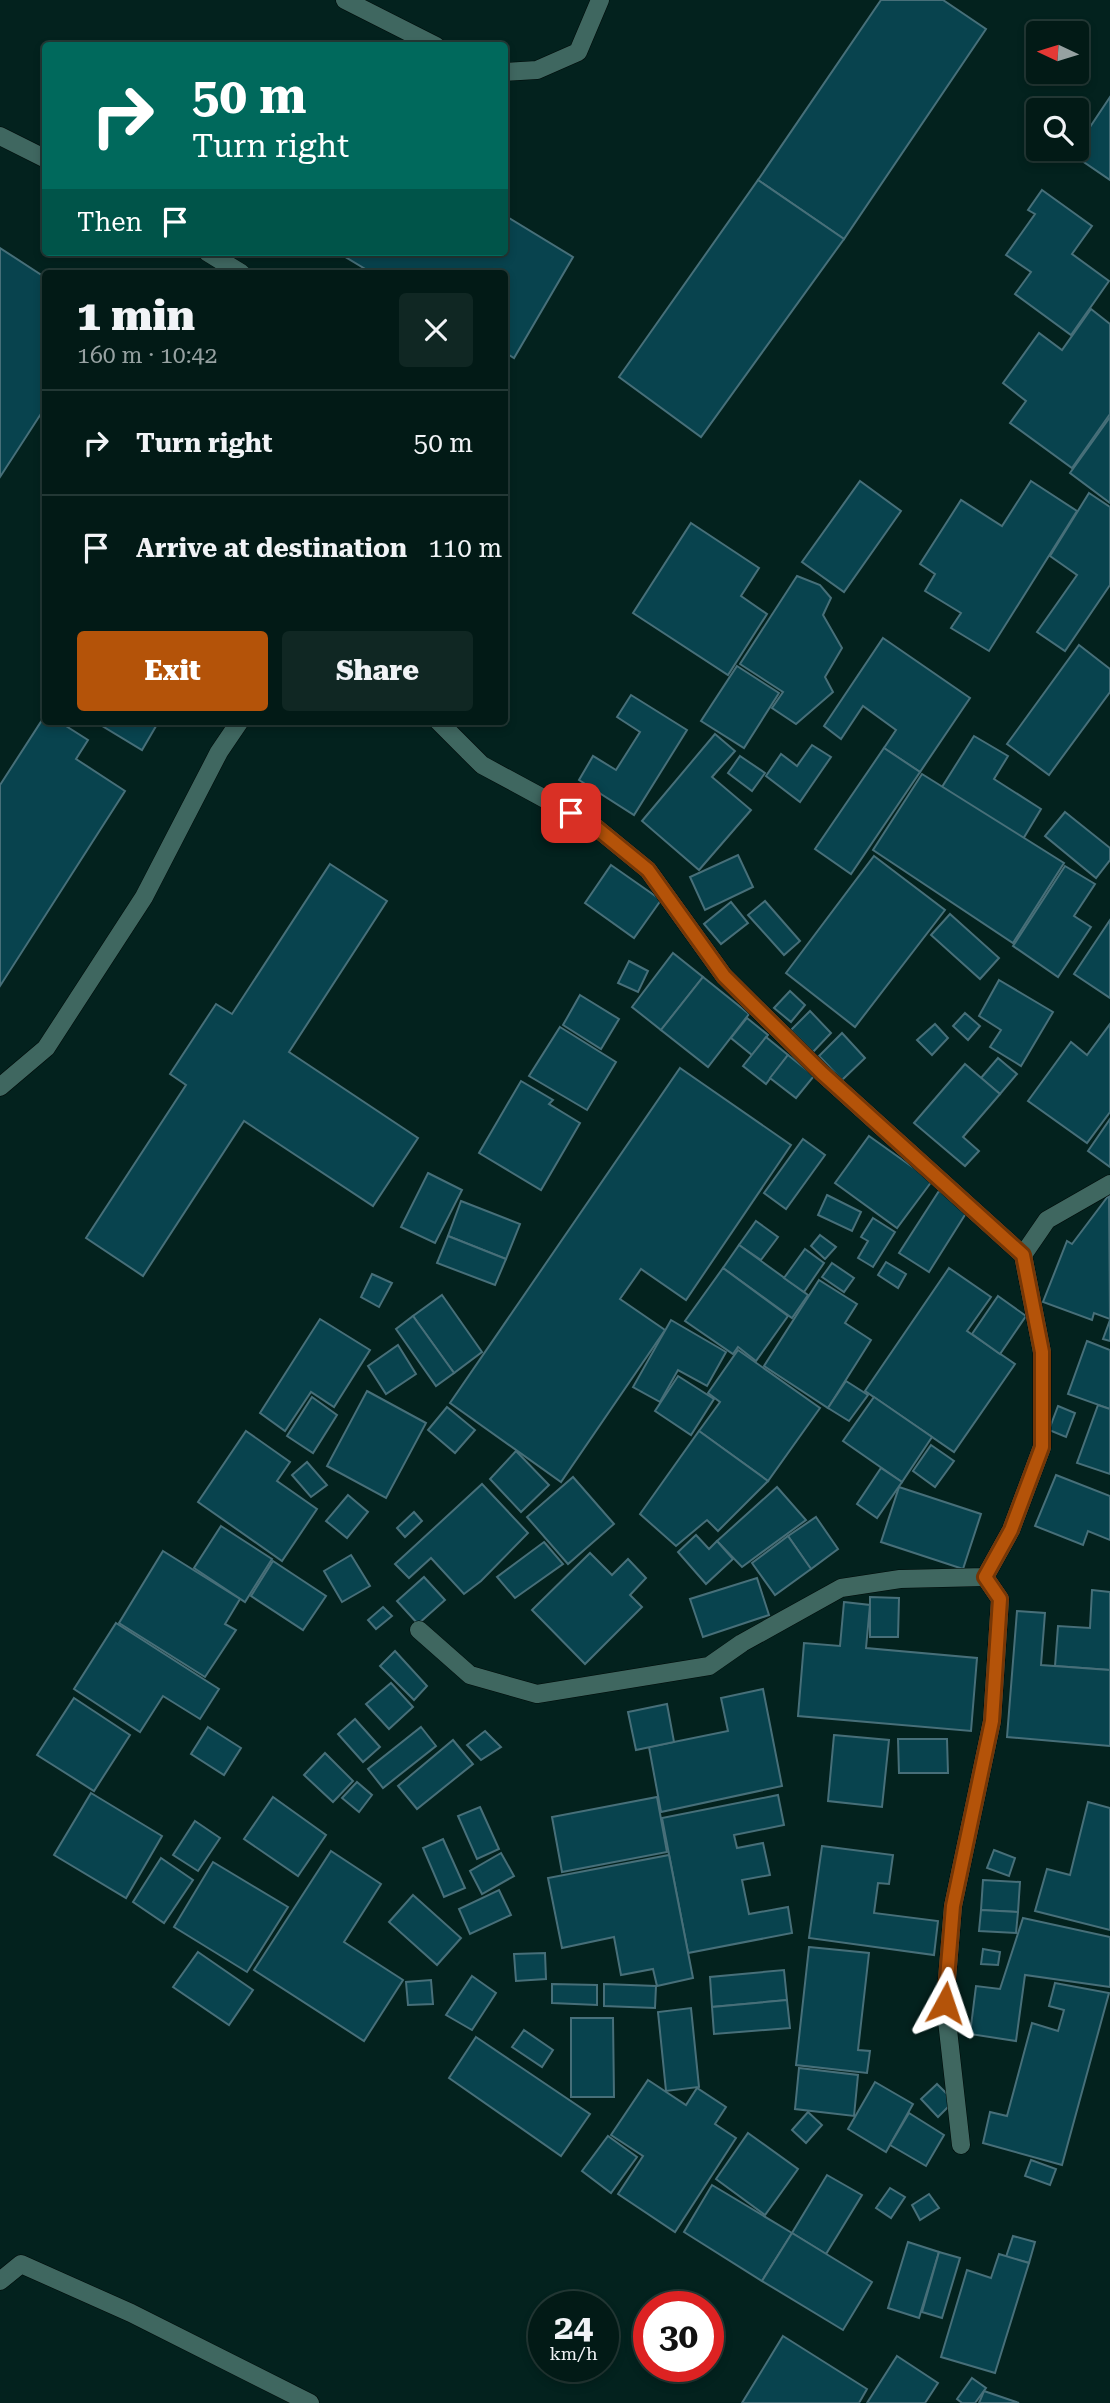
<!DOCTYPE html>
<html lang="en">
<head>
<meta charset="utf-8">
<style>
  :root { --surface:#021a16; --page:#102723; --text:#f1f3f6; --muted:#96a1a1; --line:#233835; --accent:#b45309 }
  body { margin:0; font-family:"Roboto Serif",serif; background:var(--page); color:var(--text); height:100vh; display:flex; flex-direction:column; font-size:26px; white-space:nowrap }
  * { box-sizing:border-box; margin:0 }
  p { font-size:23px; color:var(--muted) }
  .icon { flex:none; width:38px; height:38px; fill:none; stroke:currentColor; stroke-width:2; stroke-linecap:round; stroke-linejoin:round }
  .map { position:relative; flex:1; overflow:hidden }
  .side { position:absolute; left:42px; top:270px; width:466px; height:455px; display:flex; flex-direction:column; background:var(--surface); border-radius:7px; box-shadow:0 4px 10px #0003,0 0 0 2px var(--line) }
  .side>* { flex:none }
  .top-card { position:absolute; left:42px; top:42px; width:466px; height:214px; border-radius:7px; box-shadow:0 4px 10px #0003,0 0 0 2px var(--line); background:#00695c; color:#fff; overflow:hidden }
  .needle { width:46px; rotate:274deg }
  .buttons { position:absolute; left:1026px; top:21px; display:grid; gap:14px }
  .buttons a { display:grid; place-items:center; width:63px; height:63px; border-radius:7px; background:var(--surface); box-shadow:0 4px 10px #0003,0 0 0 2px var(--line); font-size:35px }
  .speed { position:absolute; left:528px; top:2291px; display:flex; gap:14px; font-size:35px; font-weight:700; text-align:center }
  .speed>* { display:grid; place-content:center; width:91px; height:91px; border-radius:50%; background:var(--surface); box-shadow:0 4px 10px #0003,0 0 0 2px var(--line); line-height:1 }
  .speed small { font-size:18px; font-weight:400 }
  .speed .limit { border:10px solid #d22; background:#fff; color:#111 }
  .pin { position:absolute; display:grid; place-items:center; width:60px; height:60px; color:#fff; margin:-30px; border-radius:14px; box-shadow:0 4px 10px #0006 }
  .me { position:absolute; width:77px; margin:-38px; rotate:5deg; stroke-linejoin:round; filter:drop-shadow(0 0 5px #0008) }
  .turn { display:flex; align-items:center; gap:24px; height:147px; padding:0 35px; font-size:32px }
  .turn .icon { width:91px; height:91px; stroke-width:2.5 }
  .turn b { display:block; font-size:49px; line-height:60px }
  .then { display:flex; align-items:center; height:66px; padding:0 35px; background:#0003; gap:14px; font-size:26px }
  .round { display:grid; place-items:center; flex:none; width:74px; height:74px; border-radius:7px; background:var(--page) }
  .headline { display:flex; align-items:center; justify-content:space-between; height:119px; padding:0 35px }
  h1 { font-size:42px; font-weight:800; line-height:52px }
  .cta { display:flex; gap:14px; margin-top:auto; padding:14px 35px }
  .cta a { flex:1; height:80px; border-radius:7px; background:var(--accent); color:#fff; font-size:28px; font-weight:800; line-height:80px; text-align:center }
  .cta a+a { background:var(--page); color:var(--text) }
  ul { padding:0; list-style:none }
  li { display:flex; align-items:center; gap:21px; height:105px; padding:0 35px; border-top:2px solid var(--line) }
  li div { flex:1 }
  li b { display:block; font-size:26px }
  li em { font-style:normal }
  .map>svg:first-child { display:block }
  .building { fill:#08434e; stroke:#476f79; stroke-width:2 }
  .lines { fill:none; stroke-linecap:round; stroke-linejoin:round }
  .minor-casing { stroke:#000a08; stroke-width:19 }
  .minor { stroke:#3f6760; stroke-width:18 }
  .route-casing { stroke:#753606; stroke-width:18 }
  .route { stroke:#b45309; stroke-width:12 }
</style>
</head>
<body>
<div class="map">
<svg width="1110" height="2403" viewBox="0 0 1110 2403">
  <rect width="100%" height="100%" fill="#03221e"/>
  <g class="building">
    <polygon points="881,0 943,0 986,29 844,239 758,180"/>
    <polygon points="1110,97 1110,180 1072,154"/>
    <polygon points="758,180 844,239 701,437 619,377"/>
    <polygon points="1042,190 1092,226 1072,254 1109,281 1071,335 1015,294 1031,272 1006,255 1035,214 1028,210"/>
    <polygon points="504,215 573,257 514,358 504,352 504,273 372,273 337,252 504,252"/>
    <polygon points="0,248 46,278 46,406 0,477"/>
    <polygon points="1091,309 1110,324 1110,414 1072,468 1010,423 1026,401 1003,383 1039,333 1062,350"/>
    <polygon points="1110,417 1110,503 1070,473"/>
    <polygon points="860,481 901,511 844,592 802,562"/>
    <polygon points="1031,481 1077,511 989,651 951,628 961,613 925,591 935,574 920,564 961,500 1002,526"/>
    <polygon points="1089,493 1110,507 1110,585 1065,651 1037,632 1077,575 1050,556"/>
    <polygon points="691,523 759,568 741,596 767,614 728,675 633,613"/>
    <polygon points="797,576 820,585 831,598 823,615 842,648 825,677 833,692 796,724 772,708 783,692 740,664"/>
    <polygon points="883,638 970,698 920,772 884,748 896,730 863,706 841,739 824,726"/>
    <polygon points="1079,645 1110,669 1110,692 1049,775 1007,744"/>
    <polygon points="737,666 779,693 744,748 701,721"/>
    <polygon points="631,695 687,730 634,815 579,780 593,756 616,770 640,732 617,717"/>
    <polygon points="46,714 46,721 58,721 88,740 76,759 125,791 0,986 0,785"/>
    <polygon points="94,721 159,721 142,750"/>
    <polygon points="715,734 735,751 712,777 751,810 699,870 642,821"/>
    <polygon points="974,736 1008,756 994,779 1041,809 1023,839 942,787"/>
    <polygon points="812,745 831,757 800,802 766,776 781,754 797,766"/>
    <polygon points="884,748 920,772 851,874 815,849"/>
    <polygon points="740,756 765,773 752,791 728,773"/>
    <polygon points="922,774 1064,863 1013,943 873,850"/>
    <polygon points="1065,812 1110,848 1110,860 1096,878 1045,836"/>
    <polygon points="738,855 753,887 705,910 690,877"/>
    <polygon points="874,856 945,910 855,1027 786,973"/>
    <polygon points="330,864 387,901 289,1052 418,1138 373,1206 244,1121 143,1276 86,1238 186,1085 170,1074 216,1004 232,1014"/>
    <polygon points="611,865 661,900 634,938 585,903"/>
    <polygon points="1065,866 1095,884 1074,916 1091,927 1058,977 1013,946"/>
    <polygon points="765,901 800,941 784,955 748,915"/>
    <polygon points="731,902 748,923 721,944 704,924"/>
    <polygon points="950,914 999,958 980,979 931,935"/>
    <polygon points="1110,920 1110,998 1074,974"/>
    <polygon points="673,953 703,977 661,1030 632,1007"/>
    <polygon points="629,961 648,971 638,992 618,983"/>
    <polygon points="703,977 749,1014 708,1067 661,1030"/>
    <polygon points="999,980 1053,1012 1021,1066 990,1047 1001,1030 979,1016"/>
    <polygon points="790,991 805,1005 791,1022 774,1008"/>
    <polygon points="580,995 619,1019 601,1049 563,1025"/>
    <polygon points="810,1011 831,1033 813,1052 791,1030"/>
    <polygon points="965,1013 980,1026 968,1040 953,1026"/>
    <polygon points="747,1018 768,1035 752,1055 731,1038"/>
    <polygon points="935,1024 948,1038 932,1055 917,1040"/>
    <polygon points="1110,1024 1110,1112 1087,1143 1028,1101 1071,1042 1087,1055"/>
    <polygon points="560,1027 616,1062 587,1110 529,1076"/>
    <polygon points="842,1033 865,1058 842,1080 819,1056"/>
    <polygon points="766,1037 788,1055 766,1084 743,1066"/>
    <polygon points="788,1055 814,1076 796,1098 770,1078"/>
    <polygon points="998,1058 1017,1074 1000,1094 981,1078"/>
    <polygon points="965,1064 1000,1094 963,1137 979,1151 965,1166 914,1123"/>
    <polygon points="680,1068 791,1145 686,1300 641,1269 620,1299 665,1330 561,1482 450,1403"/>
    <polygon points="521,1081 553,1100 549,1104 580,1123 541,1190 479,1153"/>
    <polygon points="1110,1119 1110,1167 1088,1151"/>
    <polygon points="869,1136 932,1181 897,1228 835,1183"/>
    <polygon points="803,1139 825,1155 786,1209 764,1193"/>
    <polygon points="428,1173 462,1190 435,1243 401,1227"/>
    <polygon points="939,1191 968,1210 929,1272 899,1253"/>
    <polygon points="827,1195 861,1212 852,1231 818,1215"/>
    <polygon points="1109,1195 1110,1319 1094,1313 1092,1320 1043,1302 1067,1241 1072,1244"/>
    <polygon points="461,1201 520,1224 506,1259 448,1236"/>
    <polygon points="873,1218 895,1232 873,1267 858,1258 868,1241 861,1237"/>
    <polygon points="756,1221 778,1237 761,1260 739,1245"/>
    <polygon points="820,1235 836,1247 825,1259 811,1246"/>
    <polygon points="448,1236 506,1259 495,1285 437,1263"/>
    <polygon points="739,1245 808,1295 792,1318 723,1268"/>
    <polygon points="805,1249 824,1263 804,1292 784,1278"/>
    <polygon points="886,1262 906,1274 898,1288 878,1275"/>
    <polygon points="832,1263 854,1278 844,1292 822,1277"/>
    <polygon points="723,1268 788,1316 756,1361 738,1347 733,1354 685,1321"/>
    <polygon points="949,1268 991,1297 967,1331 1015,1364 954,1452 865,1391"/>
    <polygon points="372,1274 392,1283 379,1307 361,1297"/>
    <polygon points="819,1280 857,1304 845,1323 871,1340 828,1408 764,1366"/>
    <polygon points="442,1295 482,1352 454,1373 413,1316"/>
    <polygon points="998,1296 1026,1316 1000,1354 972,1334"/>
    <polygon points="413,1316 454,1373 436,1386 396,1329"/>
    <polygon points="320,1319 370,1350 334,1407 311,1392 285,1431 260,1413"/>
    <polygon points="671,1320 726,1352 707,1386 678,1370 660,1402 633,1387"/>
    <polygon points="1110,1320 1110,1341 1103,1339"/>
    <polygon points="1087,1341 1110,1350 1110,1409 1068,1394"/>
    <polygon points="398,1345 416,1374 386,1394 368,1366"/>
    <polygon points="738,1350 820,1408 768,1481 699,1431 720,1402 708,1393"/>
    <polygon points="678,1376 714,1399 691,1435 655,1411"/>
    <polygon points="846,1381 868,1395 849,1421 828,1408"/>
    <polygon points="367,1391 426,1423 386,1498 327,1466"/>
    <polygon points="312,1397 337,1415 313,1453 287,1436"/>
    <polygon points="874,1397 932,1437 902,1482 843,1441"/>
    <polygon points="1098,1405 1110,1409 1110,1474 1077,1463"/>
    <polygon points="1058,1406 1075,1413 1066,1437 1049,1430"/>
    <polygon points="447,1407 475,1430 455,1453 428,1430"/>
    <polygon points="246,1431 290,1462 277,1481 317,1509 282,1561 198,1502"/>
    <polygon points="699,1431 768,1481 718,1531 707,1520 676,1546 640,1514"/>
    <polygon points="931,1445 954,1461 935,1487 913,1471"/>
    <polygon points="516,1451 549,1485 521,1512 490,1479"/>
    <polygon points="307,1462 327,1485 311,1497 292,1475"/>
    <polygon points="881,1468 902,1482 877,1518 857,1504"/>
    <polygon points="1056,1475 1110,1496 1110,1540 1088,1531 1083,1545 1035,1526"/>
    <polygon points="573,1477 614,1524 568,1564 527,1517"/>
    <polygon points="482,1484 528,1533 481,1581 464,1594 431,1558 409,1578 395,1564"/>
    <polygon points="777,1487 806,1520 742,1567 717,1541"/>
    <polygon points="899,1487 981,1514 963,1569 881,1542"/>
    <polygon points="348,1495 368,1512 347,1538 326,1521"/>
    <polygon points="414,1512 422,1521 405,1537 397,1528"/>
    <polygon points="816,1517 838,1549 811,1569 788,1536"/>
    <polygon points="221,1526 272,1559 245,1602 194,1568"/>
    <polygon points="696,1535 709,1549 717,1541 733,1559 706,1584 678,1552"/>
    <polygon points="788,1536 811,1569 775,1595 752,1563"/>
    <polygon points="544,1542 563,1564 515,1598 497,1577"/>
    <polygon points="163,1551 240,1599 225,1624 236,1630 205,1677 119,1623"/>
    <polygon points="590,1553 612,1575 628,1559 646,1578 630,1595 642,1607 585,1664 532,1610"/>
    <polygon points="351,1555 370,1586 342,1602 324,1571"/>
    <polygon points="273,1561 326,1596 303,1630 251,1596"/>
    <polygon points="424,1577 445,1600 418,1624 397,1601"/>
    <polygon points="757,1578 769,1615 703,1637 690,1599"/>
    <polygon points="1092,1590 1110,1592 1110,1670 1055,1666 1058,1626 1090,1628"/>
    <polygon points="870,1597 899,1598 898,1637 870,1637"/>
    <polygon points="844,1602 870,1605 866,1648 977,1658 971,1731 798,1716 804,1643 840,1646"/>
    <polygon points="383,1607 392,1616 376,1629 368,1620"/>
    <polygon points="1017,1611 1045,1613 1041,1665 1110,1670 1110,1746 1007,1737"/>
    <polygon points="116,1623 219,1689 200,1719 163,1696 140,1732 74,1689"/>
    <polygon points="395,1651 427,1686 414,1700 380,1666"/>
    <polygon points="391,1683 413,1707 389,1729 366,1704"/>
    <polygon points="763,1689 782,1786 661,1812 649,1747 728,1731 721,1698"/>
    <polygon points="74,1698 130,1735 94,1791 37,1755"/>
    <polygon points="667,1704 674,1742 636,1750 628,1712"/>
    <polygon points="355,1719 380,1747 363,1762 338,1734"/>
    <polygon points="208,1727 241,1748 224,1775 191,1754"/>
    <polygon points="421,1727 436,1746 383,1788 368,1769"/>
    <polygon points="485,1731 501,1747 481,1760 467,1745"/>
    <polygon points="834,1735 889,1740 882,1807 828,1801"/>
    <polygon points="898,1739 947,1739 948,1773 899,1773"/>
    <polygon points="453,1740 473,1764 417,1809 398,1786"/>
    <polygon points="325,1753 353,1781 333,1802 304,1775"/>
    <polygon points="357,1782 372,1795 359,1812 342,1798"/>
    <polygon points="91,1793 162,1836 126,1898 54,1855"/>
    <polygon points="778,1795 784,1825 734,1835 737,1848 763,1843 770,1875 742,1880 749,1914 788,1907 792,1933 688,1953 662,1818"/>
    <polygon points="273,1797 326,1835 298,1876 244,1839"/>
    <polygon points="657,1797 667,1852 562,1872 552,1817"/>
    <polygon points="1088,1802 1110,1808 1110,1930 1035,1911 1047,1869 1070,1875"/>
    <polygon points="480,1807 499,1849 477,1859 458,1816"/>
    <polygon points="195,1821 220,1838 198,1871 173,1855"/>
    <polygon points="443,1839 465,1888 444,1897 423,1848"/>
    <polygon points="822,1846 893,1855 889,1884 878,1883 874,1913 938,1921 934,1955 809,1938"/>
    <polygon points="994,1850 1015,1858 1009,1876 987,1868"/>
    <polygon points="331,1851 381,1884 344,1942 403,1980 364,2041 254,1970"/>
    <polygon points="501,1853 514,1876 482,1894 470,1871"/>
    <polygon points="669,1855 693,1978 657,1986 653,1969 621,1975 614,1937 562,1948 548,1878"/>
    <polygon points="161,1858 193,1880 164,1923 133,1902"/>
    <polygon points="213,1862 288,1907 247,1972 174,1927"/>
    <polygon points="983,1880 1020,1882 1018,1912 981,1910"/>
    <polygon points="499,1890 511,1915 470,1934 459,1909"/>
    <polygon points="413,1895 461,1938 437,1965 389,1922"/>
    <polygon points="981,1910 1018,1912 1016,1933 979,1931"/>
    <polygon points="1023,1918 1110,1937 1110,1987 1025,1975 1016,2041 970,2034 976,1986 1000,1989"/>
    <polygon points="809,1947 869,1953 858,2050 870,2051 867,2073 796,2065"/>
    <polygon points="983,1949 1000,1952 998,1965 981,1964"/>
    <polygon points="198,1952 253,1990 229,2025 173,1987"/>
    <polygon points="545,1953 546,1979 516,1981 514,1954"/>
    <polygon points="784,1970 787,2000 712,2007 710,1977"/>
    <polygon points="472,1976 496,1993 472,2030 446,2015"/>
    <polygon points="431,1980 433,2004 408,2005 406,1982"/>
    <polygon points="1055,1983 1109,1993 1062,2165 983,2143 990,2112 1007,2116 1032,2023 1058,2031 1064,2010 1049,2006"/>
    <polygon points="552,1984 597,1985 597,2005 552,2003"/>
    <polygon points="604,1984 656,1986 655,2008 604,2006"/>
    <polygon points="787,2000 790,2028 714,2034 712,2007"/>
    <polygon points="691,2008 699,2087 666,2091 658,2012"/>
    <polygon points="571,2018 613,2018 614,2097 571,2097"/>
    <polygon points="524,2030 553,2050 542,2067 512,2047"/>
    <polygon points="476,2037 590,2114 561,2156 449,2078"/>
    <polygon points="799,2068 858,2075 854,2116 795,2109"/>
    <polygon points="648,2080 686,2105 697,2088 726,2107 715,2124 736,2138 675,2232 618,2194 643,2156 611,2135"/>
    <polygon points="875,2082 913,2104 886,2152 848,2129"/>
    <polygon points="937,2084 954,2101 938,2117 921,2099"/>
    <polygon points="808,2112 822,2125 806,2143 792,2130"/>
    <polygon points="909,2113 944,2135 926,2166 890,2145"/>
    <polygon points="748,2133 798,2169 765,2215 716,2179"/>
    <polygon points="608,2136 637,2157 611,2193 582,2171"/>
    <polygon points="1031,2160 1056,2169 1050,2185 1025,2176"/>
    <polygon points="827,2175 862,2195 826,2254 792,2233"/>
    <polygon points="712,2185 792,2233 762,2281 684,2232"/>
    <polygon points="890,2188 905,2197 891,2218 876,2208"/>
    <polygon points="929,2194 939,2208 920,2220 912,2205"/>
    <polygon points="792,2233 872,2282 843,2330 762,2281"/>
    <polygon points="1013,2236 1035,2242 1029,2263 1006,2257"/>
    <polygon points="908,2242 939,2252 919,2318 888,2308"/>
    <polygon points="939,2252 960,2258 942,2318 922,2312"/>
    <polygon points="999,2254 1029,2263 995,2373 941,2357 967,2270 991,2278"/>
    <polygon points="783,2336 867,2389 859,2403 742,2403"/>
    <polygon points="897,2356 938,2383 925,2403 867,2403"/>
    <polygon points="972,2378 986,2388 975,2403 962,2403 957,2399"/>
    <polygon points="984,2391 1019,2403 979,2403"/>
  </g>
  <g class="lines">
    <defs>
      <g id="minor">
        <polyline points="345,0 436,46"/>
        <polyline points="504,72 537,70 578,52 600,0"/>
        <polyline points="0,136 46,159"/>
        <polyline points="207,252 241,273"/>
        <polyline points="0,1087 46,1048 144,897 219,752 240,721"/>
        <polyline points="1023,1255 1047,1220 1110,1184"/>
        <polyline points="419,1630 470,1675 537,1694 709,1666 742,1643 841,1588 900,1579 985,1577 1011,1530 1042,1447 1042,1352 1023,1255 822,1073 724,976 648,870 593,825 482,765 438,721"/>
        <polyline points="961,2145 945,2003 953,1906 992,1721 1000,1599 985,1577"/>
        <polyline points="0,2281 21,2264 131,2313 310,2403"/>
      </g>
    </defs>
    <use href="#minor" class="minor-casing"/>
    <use href="#minor" class="minor"/>
  </g>
  <g class="lines">
    <defs>
      <polyline id="route" points="571,813 593,825 648,870 724,976 822,1073 1023,1255 1042,1352 1042,1447 1011,1530 985,1577 1000,1599 992,1721 953,1906 945,2003"/>
    </defs>
    <use href="#route" class="route-casing"/>
    <use href="#route" class="route"/>
  </g>
</svg>
<div class="buttons">
<a><svg class="needle" viewBox="-14 -14 28 28"><path d="M0-13l5 13h-10z" fill="#e53935"/><path d="M0 13l5-13h-10z" fill="#96a1a1"/></svg></a>
<a><svg class="icon" aria-label="search" viewBox="0 0 24 24"><circle cx="10" cy="10" r="6"/><path d="M15 15l6 6"/></svg></a>
</div>
<div class="speed"><div>24<small>km/h</small></div><div class="limit">30</div></div>
<div class="pin" style="left:571px;top:813px;background:#d93025"><svg class="icon" aria-label="arrive" viewBox="0 0 24 24"><path d="M6 21V4h12l-3 4 3 4H6"/></svg></div>
<svg class="me" style="left:945px;top:2003px" viewBox="-20 -20 40 40"><path d="M0-17L14 15 0 8-14 15z" fill="#b45309" stroke="#fff" stroke-width="4"/></svg>
<div class="top-card">
<div class="turn"><svg class="icon" aria-label="right" viewBox="0 0 24 24"><path d="M7 20v-9h11M14 6l5 5-5 5"/></svg><div><b>50 m</b>Turn right</div></div>
<div class="then">Then<svg class="icon" aria-label="arrive" viewBox="0 0 24 24"><path d="M6 21V4h12l-3 4 3 4H6"/></svg></div>
</div>
<section class="side">
<div class="headline"><div><h1>1 min</h1><p>160 m · 10:42</p></div><a class="round"><svg class="icon" aria-label="close" viewBox="0 0 24 24"><path d="M6 6l12 12M18 6L6 18"/></svg></a></div>
<ul>
<li><svg class="icon" aria-label="right" viewBox="0 0 24 24"><path d="M7 20v-9h11M14 6l5 5-5 5"/></svg><div><b>Turn right</b></div><em>50 m</em></li>
<li><svg class="icon" aria-label="arrive" viewBox="0 0 24 24"><path d="M6 21V4h12l-3 4 3 4H6"/></svg><div><b>Arrive at destination</b></div><em>110 m</em></li>
</ul>
<div class="cta"><a>Exit</a><a>Share</a></div>
</section>
</div>
</body>
</html>
